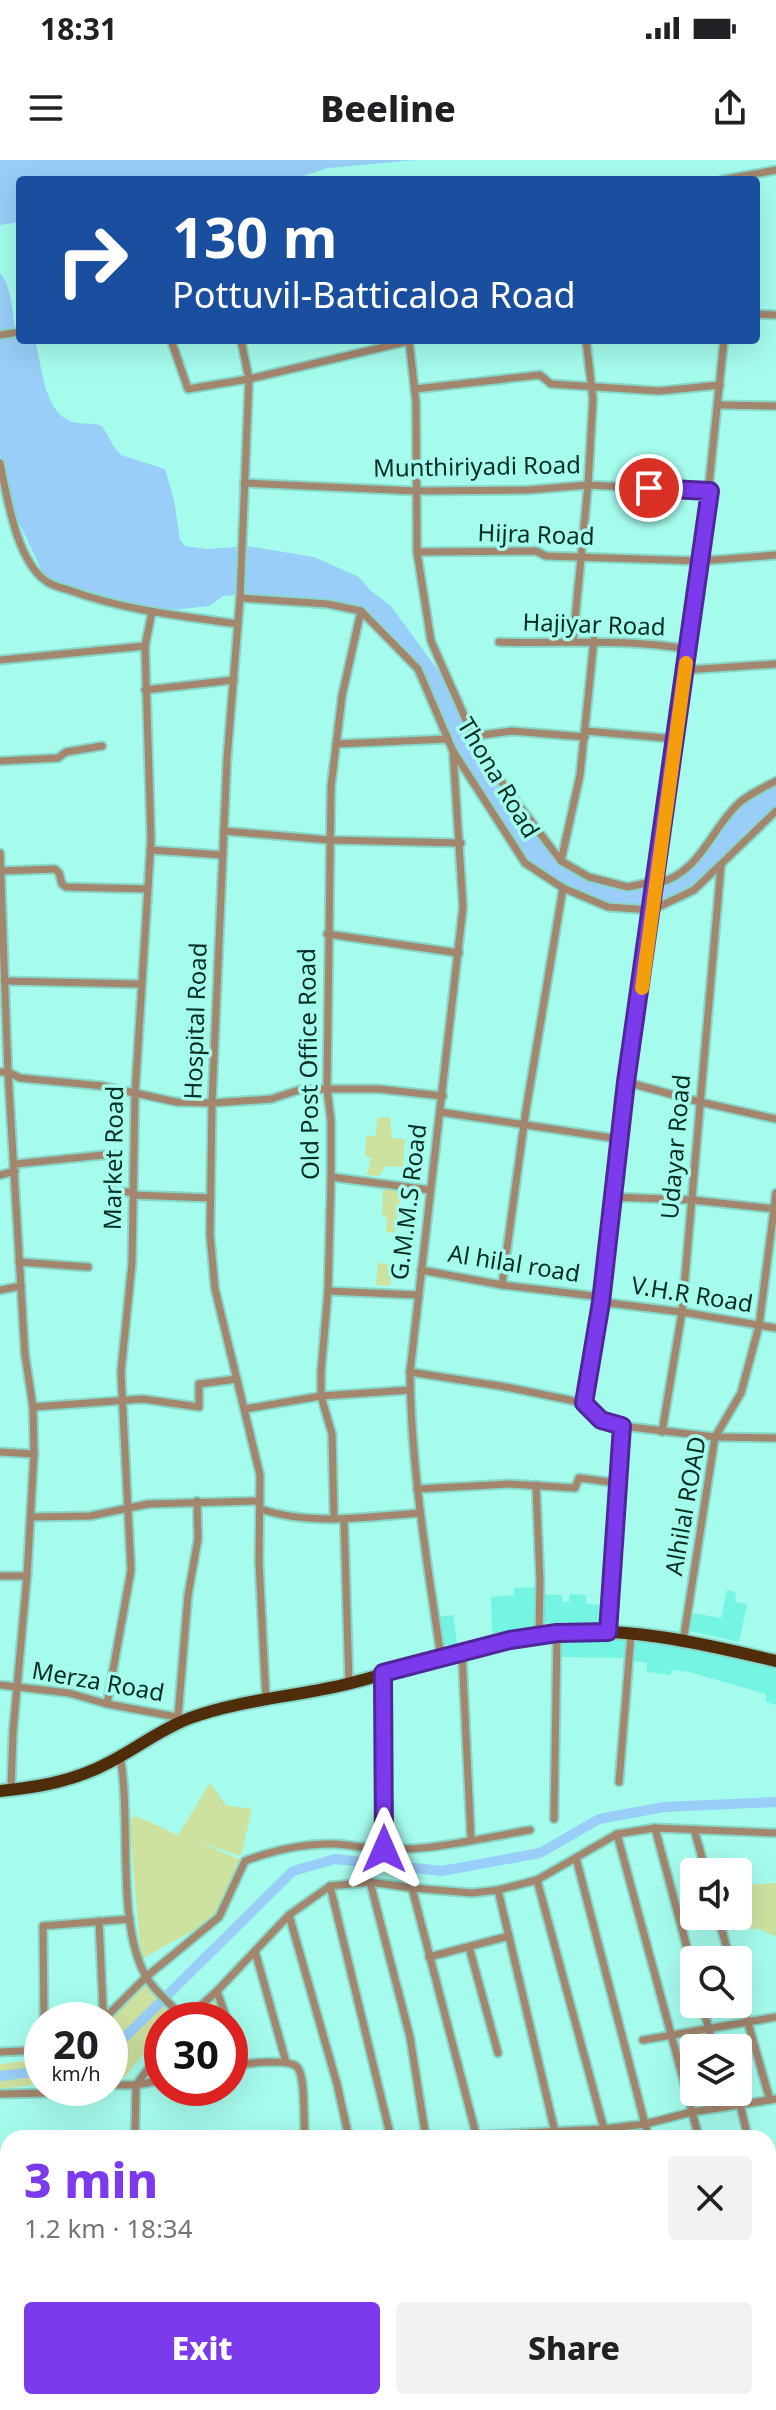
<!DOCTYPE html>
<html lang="en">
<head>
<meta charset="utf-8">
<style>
  :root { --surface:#fff; --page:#f2f2f2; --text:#202124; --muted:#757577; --accent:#7c3aed }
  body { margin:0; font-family:"Noto Sans",sans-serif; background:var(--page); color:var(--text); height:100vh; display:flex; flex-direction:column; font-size:30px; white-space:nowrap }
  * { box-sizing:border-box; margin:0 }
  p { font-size:26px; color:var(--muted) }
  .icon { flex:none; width:44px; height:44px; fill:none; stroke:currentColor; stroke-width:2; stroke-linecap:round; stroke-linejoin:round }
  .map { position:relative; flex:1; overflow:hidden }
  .drawer { position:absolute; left:0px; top:1970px; width:776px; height:280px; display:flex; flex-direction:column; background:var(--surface); border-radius:24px 24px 0 0; box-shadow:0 8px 32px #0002 }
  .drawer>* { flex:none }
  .guide { position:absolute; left:16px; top:16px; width:744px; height:168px; border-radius:8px; box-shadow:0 8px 32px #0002; background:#1a4fa0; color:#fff; overflow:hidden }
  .buttons { position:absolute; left:680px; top:1698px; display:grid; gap:16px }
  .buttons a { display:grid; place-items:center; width:72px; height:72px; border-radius:8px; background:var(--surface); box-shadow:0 8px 32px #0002; font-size:40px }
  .speed { position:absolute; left:24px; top:1842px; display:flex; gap:16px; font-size:40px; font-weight:700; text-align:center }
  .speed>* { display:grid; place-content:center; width:104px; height:104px; border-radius:50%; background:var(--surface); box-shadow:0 8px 32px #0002; line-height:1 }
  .speed small { font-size:20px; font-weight:400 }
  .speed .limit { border:12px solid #d22; background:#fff; color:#111 }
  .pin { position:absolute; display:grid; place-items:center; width:68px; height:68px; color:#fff; margin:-34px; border:4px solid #fff; border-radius:50%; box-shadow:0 2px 8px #0007 }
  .me { position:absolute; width:88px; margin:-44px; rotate:0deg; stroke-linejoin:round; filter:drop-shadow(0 0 6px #0008) }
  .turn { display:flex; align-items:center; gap:28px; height:168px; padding:0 24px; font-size:36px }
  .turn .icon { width:104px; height:104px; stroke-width:2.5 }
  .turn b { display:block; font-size:56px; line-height:68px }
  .round { display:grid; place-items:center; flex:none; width:84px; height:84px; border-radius:8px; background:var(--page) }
  .headline { display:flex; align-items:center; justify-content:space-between; height:136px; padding:0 24px }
  h1 { font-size:48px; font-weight:800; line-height:60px; color:var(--accent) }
  .button { display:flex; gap:16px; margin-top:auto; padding:16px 24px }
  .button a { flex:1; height:92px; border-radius:8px; background:var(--accent); color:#fff; font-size:32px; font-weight:800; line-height:92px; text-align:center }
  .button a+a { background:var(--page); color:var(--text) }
  .status { display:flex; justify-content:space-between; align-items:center; height:56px; padding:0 40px; background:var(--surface); direction:ltr }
  .status svg { height:22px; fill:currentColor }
  header { display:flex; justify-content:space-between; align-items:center; height:104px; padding:0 24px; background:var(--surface); font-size:36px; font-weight:800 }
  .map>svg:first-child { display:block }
  .built { fill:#73f5e1 }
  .green { fill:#cee2a0 }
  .water { fill:#98cef7 }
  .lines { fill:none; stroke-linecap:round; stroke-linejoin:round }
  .canal { stroke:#98cef7; stroke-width:10 }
  .minor-casing { stroke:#88d7c9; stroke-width:11 }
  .trunk-casing { stroke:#88d7c9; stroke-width:16 }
  .minor { stroke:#a3866e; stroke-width:7 }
  .trunk { stroke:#4f2d0a; stroke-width:12 }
  .route-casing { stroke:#51269a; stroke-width:20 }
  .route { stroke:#7c3aed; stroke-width:14 }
  .slow { stroke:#f59e0b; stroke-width:14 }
  .labels { text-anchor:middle; stroke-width:7; stroke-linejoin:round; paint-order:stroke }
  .street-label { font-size:24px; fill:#062d27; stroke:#a5fced }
</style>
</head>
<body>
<div class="status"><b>18:31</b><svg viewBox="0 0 49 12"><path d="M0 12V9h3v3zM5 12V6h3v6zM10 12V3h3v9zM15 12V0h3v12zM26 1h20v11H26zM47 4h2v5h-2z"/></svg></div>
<header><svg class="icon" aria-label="menu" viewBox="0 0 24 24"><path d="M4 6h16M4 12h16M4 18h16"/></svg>Beeline<svg class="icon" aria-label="share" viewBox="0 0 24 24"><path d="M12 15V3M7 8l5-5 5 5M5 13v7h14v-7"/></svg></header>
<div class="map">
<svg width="776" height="2250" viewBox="0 0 776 2250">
  <rect width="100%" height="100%" fill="#a5fced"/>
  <g class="built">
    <polygon points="539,1427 542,1434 562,1435 562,1442 569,1442 570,1434 586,1435 586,1444 608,1445 606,1468 542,1464 542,1470 492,1473 491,1437 514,1435 514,1428"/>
    <polygon points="727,1430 736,1432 735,1442 747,1444 739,1482 689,1471 693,1453 721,1458"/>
    <polygon points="453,1455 457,1484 441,1486 437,1457"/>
    <polygon points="560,1478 627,1478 626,1498 559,1497"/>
    <polygon points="634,1479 691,1488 776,1507 776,1545 766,1542 766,1534 689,1512 671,1510 671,1515 647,1512 647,1503 632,1501"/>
  </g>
  <g class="green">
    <polygon points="390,957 392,978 405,979 403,1007 386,1006 379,1016 367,1015 371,998 365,996 366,976 375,976 378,958"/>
    <polygon points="383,1028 401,1031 395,1073 386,1072 387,1058 382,1055"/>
    <polygon points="378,1103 392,1104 390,1126 376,1125"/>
    <polygon points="210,1623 226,1645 252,1649 241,1696 201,1683 241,1700 219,1757 141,1799 129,1660 136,1656 178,1675"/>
    <polygon points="776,1723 776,1777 760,1769 750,1769 749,1725"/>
    <polygon points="146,1823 173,1859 162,1860 162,1872 124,1918 110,1919 110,1860"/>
    <polygon points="215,1838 222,1860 195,1860"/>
    <polygon points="42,1899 42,1924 0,1929 0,1904"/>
    <polygon points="427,2242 682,2242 683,2248 430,2250"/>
  </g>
  <g class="water">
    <polygon points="0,0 416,0 328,8 290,20 20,20 20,62 0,65"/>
    <path d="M0,113c12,15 12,36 15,55l-15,4z"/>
    <path d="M20,172v8h15c7,25 8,70 35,81 10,4 22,1 32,5l12,21 7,8 44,14 9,31 6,40 5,6 22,3 30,-2 -1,48 -13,1 -14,10 -36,4 -31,-3 -37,-10 -20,-1 -38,-14 -31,-66 -16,-62v-116z"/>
    <polygon points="246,386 314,397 359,417 370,430 390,445 438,510 474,576 476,598 500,620 533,671 551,694 589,717 638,729 668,721 703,694 731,651 776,621 776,651 694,730 648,750 611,747 563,728 528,705 471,612 453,591 426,519 361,451 255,439 246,434"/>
  </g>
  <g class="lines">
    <g class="canal">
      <polyline points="110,1887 123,1879 293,1711 335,1699 442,1711 540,1693 599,1659 664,1647 776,1642"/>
      <polyline points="0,1916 42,1911"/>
    </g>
    <defs>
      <g id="minor">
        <polyline points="722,20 776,10"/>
        <polyline points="756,154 776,155"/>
        <polyline points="0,175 20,172"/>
        <polyline points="171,180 188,229 249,219 409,181"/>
        <polyline points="241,180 249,219 240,438 227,599 212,943 210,1075 215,1129 260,1315 259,1402 266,1540"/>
        <polyline points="409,180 416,242 417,392 431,481 482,596 561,701 589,717 628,727 656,721"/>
        <polyline points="415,229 540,215 551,224 659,231 720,225"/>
        <polyline points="718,245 776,246"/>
        <path d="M0,303c7,33 16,97 46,118 6,5 16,7 23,9 54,20 112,26 169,34"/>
        <polyline points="244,323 415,331 528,330 588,325 710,331"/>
        <polyline points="417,392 536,391 546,396 701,401 776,395"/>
        <polyline points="240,438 328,444 361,451 418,509 453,591 525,703 563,728 608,747 652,750 694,730 776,651"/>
        <polyline points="573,481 588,325 593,239 586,180"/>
        <path d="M499,482c64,2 126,-4 188,7"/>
        <polyline points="0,500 145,486"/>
        <polyline points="685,510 776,504"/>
        <polyline points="145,530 234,520"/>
        <polyline points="586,571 676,579"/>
        <polyline points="474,576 512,571 585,577"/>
        <polyline points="336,584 448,579"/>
        <polyline points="0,601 58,598 66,592 102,586"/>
        <polyline points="224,671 329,680 461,683"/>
        <polyline points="150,690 223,695"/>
        <polyline points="0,693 8,912 25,1195 33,1247 34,1294 27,1416 13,1572 11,1630"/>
        <polyline points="561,701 580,615 594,480"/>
        <polyline points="0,711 55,709 59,713 62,724 66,727 147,729"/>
        <path d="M656,724c45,-11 53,-53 83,-81 10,-9 24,-15 37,-22"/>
        <polyline points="327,774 459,793"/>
        <polyline points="4,821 140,824"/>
        <polyline points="0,912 8,912 20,918 103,926 176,942 212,943 271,939 299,930 327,929 379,929 443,936"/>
        <polyline points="626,922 700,942 776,959"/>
        <polyline points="440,952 619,979"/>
        <polyline points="15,1004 113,994 111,1032 133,1032"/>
        <polyline points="0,1015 15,1011"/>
        <polyline points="331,1017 430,1030"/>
        <polyline points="133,1035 211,1038"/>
        <polyline points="612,1037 692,1040 776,1049"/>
        <polyline points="19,1102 88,1107"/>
        <polyline points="421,1110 502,1125 602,1137"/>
        <polyline points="502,1125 526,950 563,728"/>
        <polyline points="0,1130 21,1126"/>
        <polyline points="328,1131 418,1135"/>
        <polyline points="601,1142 682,1152 776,1168"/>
        <polyline points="410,1212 506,1227 584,1243"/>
        <polyline points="33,1247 143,1239 199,1247 199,1224 237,1219"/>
        <polyline points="245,1249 321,1236 410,1230"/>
        <polyline points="622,1266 715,1277 776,1278"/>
        <polyline points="662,1272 682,1152 721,705"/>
        <polyline points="0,1292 34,1294"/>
        <polyline points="536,1325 540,1421 539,1475"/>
        <polyline points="417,1329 509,1324 575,1328 579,1318 618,1323"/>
        <path d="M260,1349c52,17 105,8 160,4"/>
        <polyline points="31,1357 90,1356 148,1344 260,1341"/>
        <polyline points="334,1359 332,1274 321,1236 321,1212 328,1131 331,1017 331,961 327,929 331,627 342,536 361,451"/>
        <polyline points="344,1359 349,1523"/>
        <polyline points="0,1416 27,1416"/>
        <polyline points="608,1472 622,1266 601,1260 584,1243 601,1142 626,922 701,401 724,180"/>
        <polyline points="683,1482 715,1277 741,1233 759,1166 776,1033"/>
        <polyline points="462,1492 471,1680"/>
        <path d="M441,1497c-14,-95 -30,-189 -31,-285l53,-465 -10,-156"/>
        <polyline points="383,1513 384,1689"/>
        <polyline points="0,1525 69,1533 107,1544 182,1558"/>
        <polyline points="107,1544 131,1410 121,1212 132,1103 135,934 151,680 145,486 152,452"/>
        <polyline points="178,1557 188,1435 198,1379 197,1341"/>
        <path d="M120,1596c12,62 -5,170 27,222 9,15 26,27 37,42"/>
        <polyline points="619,1622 631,1474"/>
        <polyline points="554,1659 557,1473"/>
        <polyline points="655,1668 694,1814"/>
        <polyline points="694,1669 706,1712"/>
        <polyline points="617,1674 699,1978"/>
        <polyline points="576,1698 645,1964 692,1952 776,1939"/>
        <polyline points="537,1720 604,1969"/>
        <polyline points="370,1722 410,1877 426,1978"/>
        <polyline points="330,1726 391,1978"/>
        <polyline points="412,1728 476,1974"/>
        <polyline points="498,1730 555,1972"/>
        <polyline points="289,1755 337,1924 349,1978"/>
        <polyline points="718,1756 730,1800"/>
        <polyline points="99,1761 103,1848 106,1858"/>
        <polyline points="469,1787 498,1893"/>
        <polyline points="255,1791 286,1902"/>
        <polyline points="429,1797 509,1776"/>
        <polyline points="738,1828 770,1940"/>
        <polyline points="217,1831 227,1860"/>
        <polyline points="702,1844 714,1888"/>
        <polyline points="44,1860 43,1766 130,1759"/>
        <path d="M103,1860l43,-43 73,-60 26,-56c29,-11 60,-18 90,-17 17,1 33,5 49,5 49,2 98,-11 146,-19"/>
        <polyline points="185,1860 217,1831 289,1755 330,1726 370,1722 412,1728 472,1733 498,1730 537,1720 617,1674 655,1668 776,1673"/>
        <polyline points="230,1868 242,1904"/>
        <polyline points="643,1880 776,1857"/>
        <polyline points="0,1892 42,1890"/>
        <path d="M230,1906c12,-2 61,-9 68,2 8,13 5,53 7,70"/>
        <polyline points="110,1925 136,1925 135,1978"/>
        <polyline points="136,1925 162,1890"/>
        <polyline points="136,1925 162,1920"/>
        <polyline points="725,1932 729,1945"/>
        <polyline points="0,1934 48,1933 83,1928"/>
        <polyline points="740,1944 748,1978"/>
        <polyline points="423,1978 604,1969 645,1964 649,1978"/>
        <polyline points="768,2034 776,2033"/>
        <polyline points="106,2250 107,2242"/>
      </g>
      <path id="trunk" d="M0,1631c39,-4 75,-10 110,-29 27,-14 51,-33 80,-44 49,-18 102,-21 153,-33 67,-16 131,-42 200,-51 77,-10 158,9 233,27"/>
    </defs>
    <use href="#minor" class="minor-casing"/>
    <use href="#trunk" class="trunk-casing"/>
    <use href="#minor" class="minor"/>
    <use href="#trunk" class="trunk"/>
  </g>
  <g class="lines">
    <defs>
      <polyline id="route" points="384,1689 383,1513 510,1480 557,1473 608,1472 622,1266 601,1260 584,1243 601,1142 626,922 710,331 649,328"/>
    </defs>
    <use href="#route" class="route-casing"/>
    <use href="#route" class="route"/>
    <polyline class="slow" points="642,828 686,503"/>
  </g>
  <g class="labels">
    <g class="street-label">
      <text transform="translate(477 307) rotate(-1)" y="8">Munthiriyadi Road</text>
      <text transform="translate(536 375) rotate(2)" y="8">Hijra Road</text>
      <text transform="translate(594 465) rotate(2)" y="8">Hajiyar Road</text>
      <text transform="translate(498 618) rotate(59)" y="8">Thona Road</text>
      <text transform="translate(196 861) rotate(-88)" y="8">Hospital Road</text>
      <text transform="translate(309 904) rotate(-91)" y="8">Old Post Office Road</text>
      <text transform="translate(676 987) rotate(-85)" y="8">Udayar Road</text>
      <text transform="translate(114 998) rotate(-89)" y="8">Market Road</text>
      <text transform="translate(409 1042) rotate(-83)" y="8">G.M.M.S Road</text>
      <text transform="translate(514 1104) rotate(9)" y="8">Al hilal road</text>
      <text transform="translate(692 1135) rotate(9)" y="8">V.H.R Road</text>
      <text transform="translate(686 1346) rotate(-80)" y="8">Alhilal ROAD</text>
      <text transform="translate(98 1522) rotate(10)" y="8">Merza Road</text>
    </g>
  </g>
</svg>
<div class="buttons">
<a><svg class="icon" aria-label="sound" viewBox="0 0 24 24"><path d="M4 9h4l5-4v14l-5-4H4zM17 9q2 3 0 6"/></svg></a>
<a><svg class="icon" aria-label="search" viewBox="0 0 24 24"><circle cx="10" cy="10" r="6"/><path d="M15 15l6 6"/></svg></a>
<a><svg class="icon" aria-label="layers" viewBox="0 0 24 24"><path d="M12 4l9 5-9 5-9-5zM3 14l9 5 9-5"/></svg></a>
</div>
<div class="speed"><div>20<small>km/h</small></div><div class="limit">30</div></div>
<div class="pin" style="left:649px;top:328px;background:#d93025"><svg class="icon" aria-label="arrive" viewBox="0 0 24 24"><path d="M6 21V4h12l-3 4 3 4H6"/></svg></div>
<svg class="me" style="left:384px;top:1689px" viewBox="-20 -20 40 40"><path d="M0-17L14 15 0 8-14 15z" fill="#7c3aed" stroke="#fff" stroke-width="4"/></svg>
<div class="guide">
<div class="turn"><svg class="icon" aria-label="right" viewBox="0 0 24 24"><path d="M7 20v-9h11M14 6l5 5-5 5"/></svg><div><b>130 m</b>Pottuvil-Batticaloa Road</div></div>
</div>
<section class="drawer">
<div class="headline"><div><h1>3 min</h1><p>1.2 km · 18:34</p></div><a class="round"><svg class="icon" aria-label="close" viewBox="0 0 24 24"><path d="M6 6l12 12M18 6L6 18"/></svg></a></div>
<div class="button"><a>Exit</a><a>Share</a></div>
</section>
</div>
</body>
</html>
